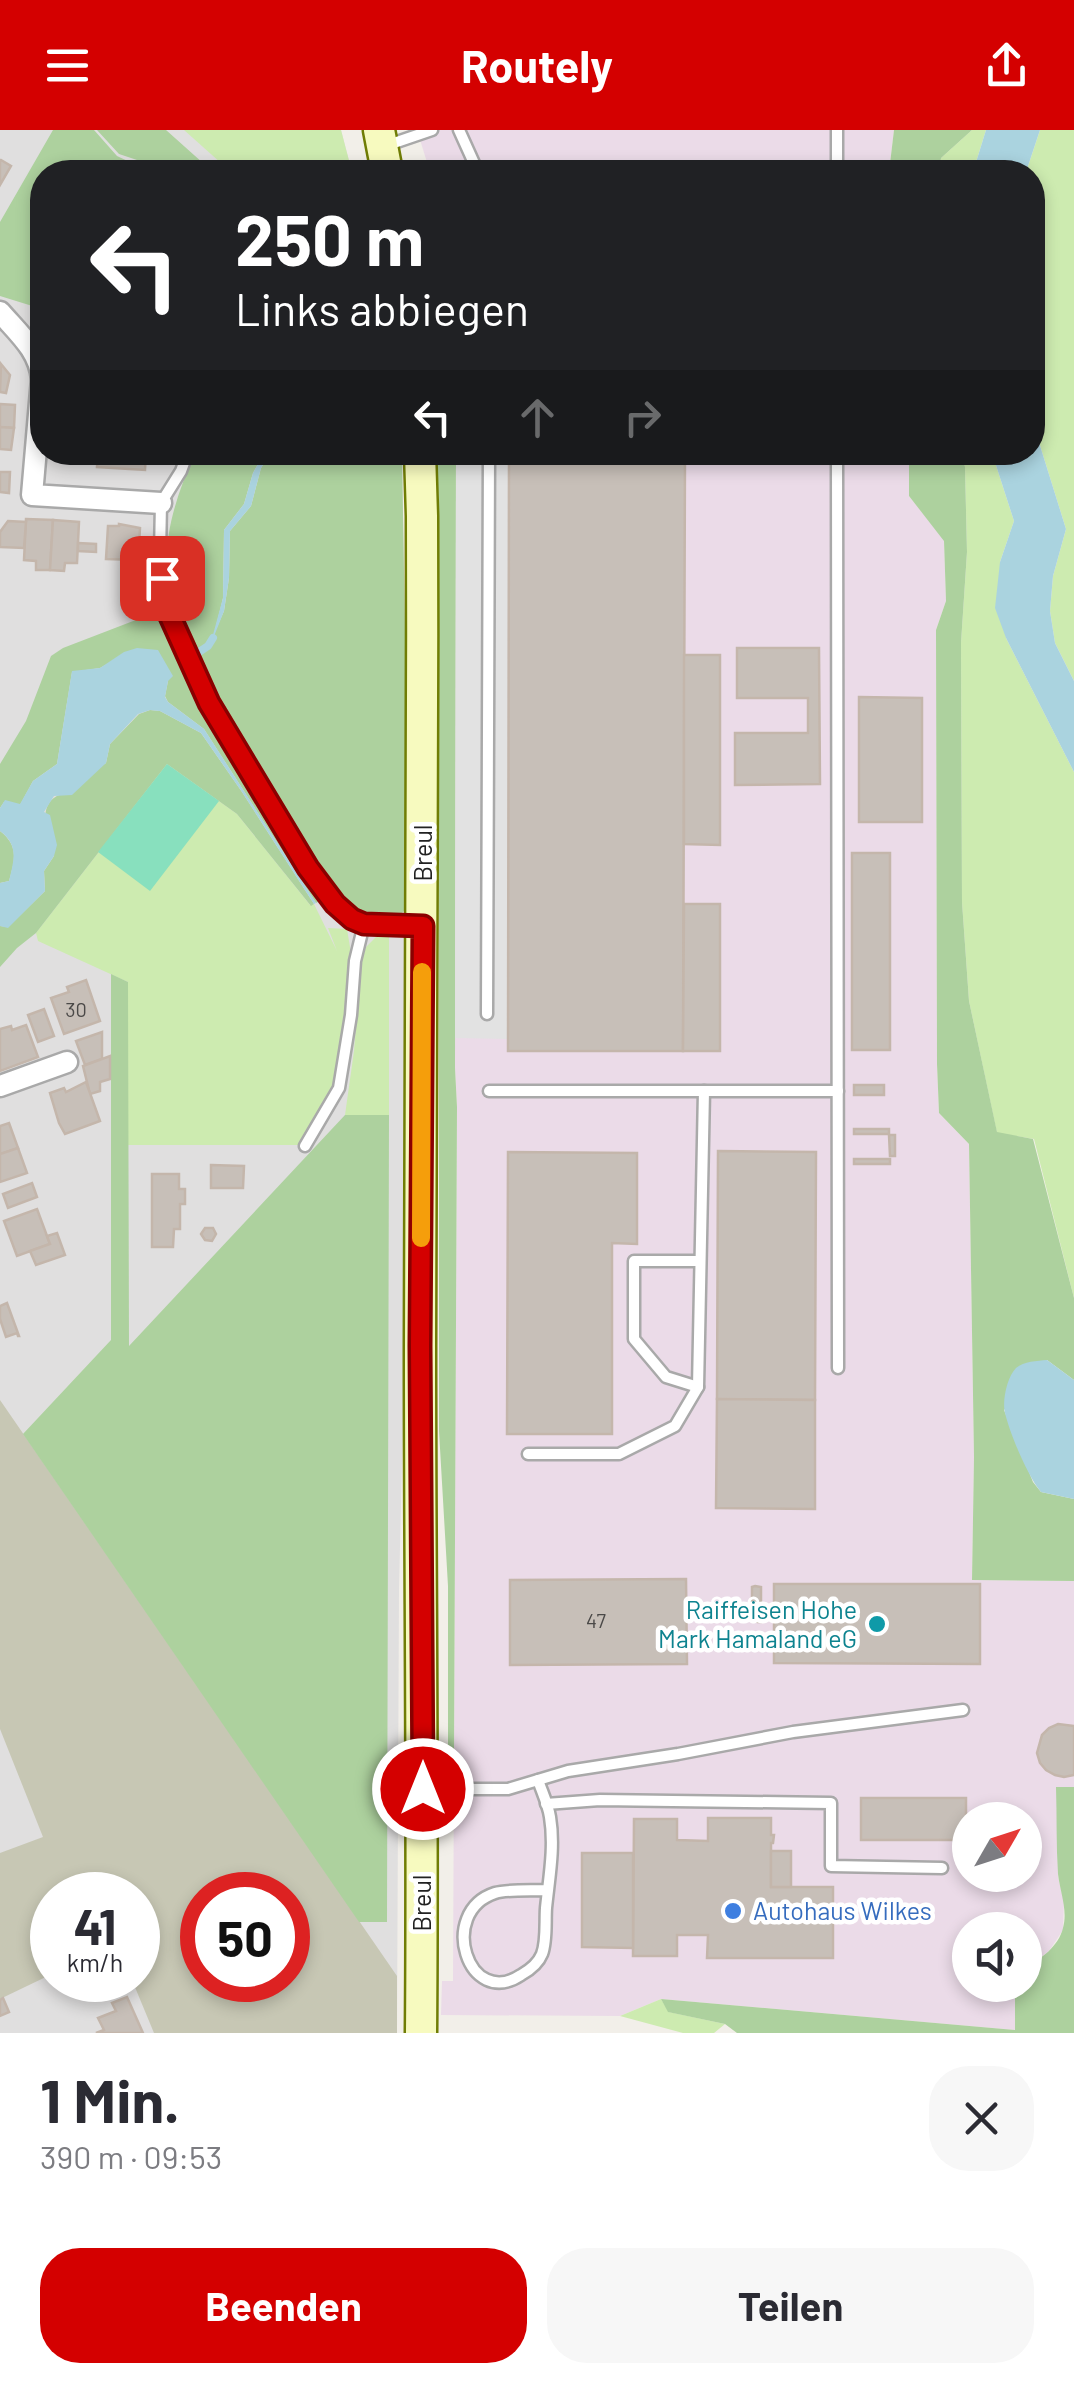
<!DOCTYPE html>
<html lang="de">
<head>
<meta charset="utf-8">
<style>
  :root { --surface:#fff; --page:#f7f7f7; --text:#2b2b33; --muted:#7c7c81; --accent:#d40000 }
  body { margin:0; font-family:Barlow,sans-serif; background:var(--page); color:var(--text); height:100vh; display:flex; flex-direction:column; font-size:38px; white-space:nowrap }
  * { box-sizing:border-box; margin:0 }
  p { font-size:32px; color:var(--muted) }
  .icon { flex:none; width:55px; height:55px; fill:none; stroke:currentColor; stroke-width:2; stroke-linecap:round; stroke-linejoin:round }
  .map { position:relative; height:1903px; overflow:hidden }
  .sheet { display:flex; flex-direction:column; background:var(--surface); flex:1 }
  .sheet>* { flex:none }
  .banner { position:absolute; left:30px; top:30px; width:1015px; height:305px; border-radius:40px; box-shadow:0 5px 15px #0003; background:#202124; color:#fff; overflow:hidden }
  .needle { width:65px; rotate:51deg }
  .fabs { position:absolute; left:952px; top:1672px; display:grid; gap:20px }
  .fabs a { display:grid; place-items:center; width:90px; height:90px; border-radius:50%; background:var(--surface); box-shadow:0 5px 15px #0003; font-size:50px }
  .speed { position:absolute; left:30px; top:1742px; display:flex; gap:20px; font-size:50px; font-weight:700; text-align:center }
  .speed>* { display:grid; place-content:center; width:130px; height:130px; border-radius:50%; background:var(--surface); box-shadow:0 5px 15px #0003; line-height:1 }
  .speed small { font-size:25px; font-weight:400 }
  .speed .limit { border:15px solid #d22; background:#fff; color:#111 }
  .pin { position:absolute; display:grid; place-items:center; width:85px; height:85px; color:#fff; margin:-42px; border-radius:20px; box-shadow:0 5px 15px #0006 }
  .me { position:absolute; width:110px; margin:-55px; rotate:0deg; stroke-linejoin:round; filter:drop-shadow(0 0 8px #0008) }
  .turn { display:flex; align-items:center; gap:35px; height:210px; padding:0 40px; font-size:45px }
  .turn .icon { width:130px; height:130px; stroke-width:2.5 }
  .turn b { display:block; font-size:70px; line-height:85px }
  .lanes { display:flex; align-items:center; height:95px; padding:0 40px; background:#0003; justify-content:center; gap:50px; direction:ltr }
  .lanes .off { opacity:.35 }
  .round { display:grid; place-items:center; flex:none; width:105px; height:105px; border-radius:40px; background:var(--page) }
  .head { display:flex; align-items:center; justify-content:space-between; height:170px; padding:0 40px }
  h1 { font-size:60px; font-weight:700; line-height:75px }
  .action { display:flex; gap:20px; margin-top:auto; padding:20px 40px }
  .action a { flex:1; height:115px; border-radius:40px; background:var(--accent); color:#fff; font-size:40px; font-weight:700; line-height:115px; text-align:center }
  .action a+a { background:var(--page); color:var(--text) }
  header { display:flex; justify-content:space-between; align-items:center; height:130px; padding:0 40px; background:var(--accent); color:#fff; font-size:45px; font-weight:700 }
  .map>svg:first-child { display:block }
  .residential { fill:#e0dfdf; fill-rule:evenodd }
  .industrial { fill:#ebdbe8; fill-rule:evenodd }
  .construction { fill:#c7c7b4; fill-rule:evenodd }
  .grass { fill:#cdebb0 }
  .forest { fill:#add19e }
  .pitch { fill:#88e0be }
  .parking { fill:#e2e2e2 }
  .water { fill:#aad3df }
  .lines { fill:none; stroke-linecap:round; stroke-linejoin:round }
  .stream { stroke:#aad3df; stroke-width:8 }
  .building { fill:#c7bfb8; stroke:#c4b6ab; stroke-width:2.5 }
  .service-casing { stroke:#a9a9a9; stroke-width:15 }
  .minor-casing { stroke:#a9a9a9; stroke-width:25 }
  .secondary-casing { stroke:#707d05; stroke-width:35 }
  .service { stroke:#fff; stroke-width:10 }
  .minor { stroke:#fff; stroke-width:20 }
  .secondary { stroke:#f7fabf; stroke-width:30 }
  .route-casing { stroke:#8a0000; stroke-width:25 }
  .route { stroke:#d40000; stroke-width:18 }
  .slow { stroke:#f59e0b; stroke-width:18 }
  .culture-dot { fill:#0f9aa8; stroke:#fff; stroke-width:4 }
  .shop-dot { fill:#3f7fe0; stroke:#fff; stroke-width:4 }
  .labels { text-anchor:middle; stroke-width:9; stroke-linejoin:round; paint-order:stroke }
  .number-label { font-size:20px; fill:#4b4948 }
  .street-label { font-size:25px; fill:#222; stroke:#fff }
  .culture-label { font-size:25px; fill:#0d838f; stroke:#fff; text-anchor:end }
  .shop-label { font-size:25px; fill:#366cbe; stroke:#fff; text-anchor:start }
</style>
</head>
<body>
<header><svg class="icon" aria-label="menu" viewBox="0 0 24 24"><path d="M4 6h16M4 12h16M4 18h16"/></svg>Routely<svg class="icon" aria-label="share" viewBox="0 0 24 24"><path d="M12 15V3M7 8l5-5 5 5M5 13v7h14v-7"/></svg></header>
<div class="map">
<svg width="1074" height="1903" viewBox="0 0 1074 1903">
  <rect width="100%" height="100%" fill="#f2efe9"/>
  <path class="residential" d="M0,0h341l11,42h-310v280l360,1 3,179v700l-6,258 -2,443h-397zM52,1765h86v85h-86zM202,1765h86v85h-86z"/>
  <g class="industrial">
    <polygon points="417,0 894,0 889,42 430,42"/>
    <path d="M456,322l453,1v43l35,44 2,61 -10,29 1,434 2,49 30,31 5,313 -2,123 102,1v206h-17l1,90 6,25 -1,28 -14,21 -16,12 -8,2v-35h-55v55h45v45l-354,-31 -41,17 -179,-1 1,-34h11l4,-874 -2,-39zM970,1690h55v55h-55z"/>
  </g>
  <path class="construction" d="M0,1270l397,576v57h-243l-22,-53h6v-85h-86v79l-52,25v-146l43,-16 -43,-108zM202,1765h86v85h-86z"/>
  <g class="grass">
    <polygon points="184,0 341,0 352,42 231,42"/>
    <polygon points="972,0 986,0 973,42 939,42 941,28"/>
    <polygon points="1040,0 1074,0 1074,551 1055,513 1050,481 1053,446 1066,399 1033,293 1032,42 1026,42"/>
    <polygon points="962,323 992,323 1014,391 1000,432 1006,508 1074,642 1074,1168 1034,1009 997,1003 969,871 962,772 961,513 967,422 965,337"/>
    <polygon points="167,634 237,684 310,775 314,774 337,821 328,798 347,799 351,823 343,917 334,955 298,1015 128,1015 128,852 38,811 36,803"/>
    <polygon points="389,800 389,985 345,985 354,921 361,832 366,817 377,806"/>
    <polygon points="661,1869 669,1882 725,1894 714,1903 683,1903 620,1886"/>
  </g>
  <g class="forest">
    <polygon points="53,0 94,0 117,26 151,42 42,42 42,179 0,166 0,92"/>
    <polygon points="97,0 166,0 213,42 159,42 152,35 119,24"/>
    <polygon points="894,0 972,0 941,28 939,42 889,42"/>
    <path d="M275,322l127,1 3,179 1,277 -11,11c-17,-1 -37,-3 -50,-15 -21,-18 -34,-45 -49,-68 -29,-46 -54,-92 -80,-140 -17,-32 -38,-67 -46,-104 -10,-51 5,-94 25,-140h69l-11,20 -9,31 -20,26 -1,68 -9,36 10,-23 5,-33 1,-47 21,-25 10,-38 9,-14z"/>
    <polygon points="436,323 456,323 455,938 457,977 454,1626 448,1616 448,1456 439,1301 439,376"/>
    <polygon points="909,323 962,323 965,337 967,422 961,513 962,772 969,871 997,1002 1033,1009 1074,1168 1074,1250 1047,1230 1004,1280 1033,1352 1041,1362 1074,1369 1074,1451 972,1450 974,1327 969,1014 939,983 937,934 936,500 946,471 944,411 909,366"/>
    <polygon points="154,483 164,486 189,545 210,584 320,771 316,773 204,599 168,572 165,566 168,551 109,533 100,538 72,542 57,634 33,651 20,675 4,672 0,678 0,634 26,591 51,526 63,518"/>
    <path d="M150,580l10,1 41,22 41,59 72,112 -3,2 -74,-92 -70,-50 -131,169 -19,15 -17,19v-41l8,1 37,-36 -1,-20 10,-15c-5,-22 -20,-51 7,-62l45,-31 4,-19 29,-30z"/>
    <path d="M0,701c19,15 15,29 9,50l-9,2z"/>
    <polygon points="111,844 128,852 129,1216 345,985 389,985 387,1792 359,1792 23,1304 111,1210"/>
    <path d="M1056,1657h18v246h-337l-12,-9 -57,-12 -7,-13 354,31v-45h10v-20c16,-4 34,-20 38,-37 5,-18 -3,-36 -5,-54 -2,-29 -1,-58 -2,-87z"/>
  </g>
  <polygon class="pitch" points="167,634 219,671 150,761 98,722"/>
  <polygon class="parking" points="456,322 509,323 508,909 455,908"/>
  <g class="water">
    <polygon points="986,0 1040,0 1026,42 973,42"/>
    <polygon points="1033,293 1066,399 1053,446 1050,481 1055,513 1074,551 1074,642 1006,508 995,478 1000,432 1014,391 992,323 1032,322"/>
    <polygon points="264,323 275,323 270,325 261,338 251,376 230,401 229,448 224,481 209,519 207,515 211,512 223,468 224,400 244,374 253,343"/>
    <path d="M137,518l21,2 15,26 -5,5 -3,16 3,5 36,27 112,174 -2,1 -72,-112 -41,-59 -41,-22 -10,-1 -12,4 -28,30 -4,19 -34,32 -18,1 -10,16 6,3 7,30 -3,11 -10,15 1,20 -37,37 -8,-2v-43l9,-2c5,-21 10,-36 -9,-50v-23l5,-8 15,4 13,-23 24,-17 15,-93 28,-3 24,-16z"/>
    <path d="M1047,1230l27,20v119l-33,-7c-13,-15 -31,-58 -36,-79 -3,-12 2,-36 11,-45 8,-7 21,-7 31,-8z"/>
  </g>
  <g class="lines">
    <polyline class="stream" points="199,522 208,516 213,508"/>
  </g>
  <g class="building">
    <polygon points="1,30 11,36 0,55 0,31"/>
    <polygon points="1,234 10,245 6,263 0,262"/>
    <polygon points="0,274 15,275 14,298 0,297"/>
    <polygon points="0,297 14,298 11,320 0,319"/>
    <polygon points="98,322 146,322 145,340 97,337"/>
    <polygon points="509,322 685,322 683,921 508,921"/>
    <polygon points="0,342 10,342 9,363 0,362"/>
    <polygon points="26,389 53,390 50,440 36,440 36,431 24,430"/>
    <polygon points="53,390 79,392 77,433 65,433 64,441 50,440"/>
    <polygon points="8,391 26,392 24,418 0,417 0,402"/>
    <polygon points="119,394 140,398 138,430 106,429 108,396 119,396"/>
    <polygon points="78,413 96,414 96,422 78,421"/>
    <polygon points="139,413 151,413 150,444 136,444"/>
    <polygon points="737,518 819,518 820,654 735,655 735,603 808,603 808,568 737,568"/>
    <polygon points="684,525 720,525 720,715 684,714"/>
    <polygon points="859,567 922,568 922,692 859,692"/>
    <rect x="852" y="723" width="38" height="197"/>
    <polygon points="684,774 720,774 720,921 683,921"/>
    <polygon points="86,850 100,891 64,904 51,868 69,862 67,857"/>
    <polygon points="44,879 54,906 38,912 28,885"/>
    <polygon points="26,895 38,927 0,941 0,899 11,896 12,900"/>
    <polygon points="102,902 102,929 85,935 76,911"/>
    <polygon points="110,926 110,949 100,952 100,961 90,964 83,936"/>
    <polygon points="86,952 100,991 65,1004 59,993 50,963 64,958 66,962"/>
    <rect x="854" y="955" width="30" height="10"/>
    <polygon points="9,993 18,1018 0,1024 0,996"/>
    <rect x="854" y="999" width="35" height="5"/>
    <polygon points="889,1005 895,1005 895,1026 890,1026"/>
    <polygon points="18,1018 27,1043 0,1052 0,1024"/>
    <polygon points="718,1021 816,1022 815,1270 717,1269"/>
    <polygon points="508,1022 637,1023 637,1114 612,1113 612,1304 507,1304"/>
    <rect x="854" y="1029" width="36" height="5"/>
    <polygon points="211,1035 244,1036 243,1058 211,1058"/>
    <polygon points="152,1044 179,1044 179,1059 185,1059 185,1074 180,1074 180,1099 174,1099 173,1117 152,1117"/>
    <polygon points="32,1053 37,1067 8,1078 3,1064"/>
    <polygon points="37,1079 50,1114 17,1126 4,1091"/>
    <polygon points="205,1098 213,1098 216,1104 212,1111 205,1110 201,1104"/>
    <polygon points="57,1103 65,1125 36,1135 30,1121 50,1114 47,1106"/>
    <polygon points="7,1173 19,1206 18,1206 17,1203 6,1207 0,1189 0,1176"/>
    <polygon points="717,1269 815,1270 815,1379 716,1378"/>
    <polygon points="686,1449 687,1534 510,1535 510,1450"/>
    <polygon points="774,1454 980,1454 980,1534 774,1533"/>
    <polygon points="755,1456 761,1457 761,1492 758,1492 752,1491 752,1457"/>
    <polygon points="1058,1594 1074,1596 1074,1645 1064,1647 1055,1645 1046,1640 1040,1633 1037,1623 1042,1605 1049,1598"/>
    <rect x="861" y="1668" width="105" height="42"/>
    <polygon points="708,1688 771,1688 771,1705 774,1705 773,1713 771,1713 771,1757 833,1757 833,1828 707,1828 708,1805 677,1805 677,1826 633,1826 634,1689 677,1689 677,1710 708,1711"/>
    <rect x="771" y="1721" width="20" height="36"/>
    <polygon points="582,1723 633,1723 633,1818 582,1817"/>
    <polygon points="127,1867 143,1903 96,1903 104,1900 98,1888 116,1881 112,1873"/>
    <polygon points="3,1868 9,1882 0,1886 0,1870"/>
  </g>
  <g class="lines">
    <defs>
      <g id="service">
        <polyline points="459,0 478,42"/>
        <polyline points="837,0 837,42"/>
        <polyline points="388,15 432,0"/>
        <polyline points="188,322 181,341 161,373 160,424 164,473 209,573 281,697 307,739 335,774 343,783 364,794 417,795"/>
        <polyline points="837,322 838,1238"/>
        <polyline points="487,884 489,322"/>
        <polyline points="489,961 838,961"/>
        <polyline points="305,1016 339,958 351,885 355,831 364,794"/>
        <polyline points="698,1257 666,1247 634,1209 634,1131 700,1131"/>
        <polyline points="528,1324 619,1324 675,1296 698,1257 704,961"/>
        <path d="M538,1650c4,12 10,24 12,37 5,30 -1,61 -4,91 -1,14 1,33 -4,46 -4,10 -12,16 -21,21 -53,35 -84,-63 -26,-82 13,-4 38,-2 53,-3"/>
        <polyline points="424,1659 508,1659 568,1641 678,1624 793,1602 963,1580"/>
        <polyline points="546,1674 600,1670 831,1673 831,1736 942,1738"/>
      </g>
      <g id="minor">
        <path d="M0,182c19,22 39,38 42,67"/>
        <polyline points="42,249 32,365 161,373"/>
        <polyline points="0,956 67,932"/>
      </g>
      <g id="secondary">
        <polyline points="379,0 387,42"/>
        <path d="M420,322l2,64c1,277 -2,554 -2,831 0,229 3,457 1,686"/>
      </g>
    </defs>
    <use href="#service" class="service-casing"/>
    <use href="#minor" class="minor-casing"/>
    <use href="#secondary" class="secondary-casing"/>
    <use href="#service" class="service"/>
    <use href="#minor" class="minor"/>
    <use href="#secondary" class="secondary"/>
  </g>
  <g class="lines">
    <defs>
      <polyline id="route" points="162,448 164,473 209,573 308,738 335,774 352,789 364,794 423,796 420,1216 423,1659"/>
    </defs>
    <use href="#route" class="route-casing"/>
    <use href="#route" class="route"/>
    <polyline class="slow" points="421,1108 422,842"/>
  </g>
  <circle class="culture-dot" cx="877" cy="1494" r="10"/>
  <circle class="shop-dot" cx="733" cy="1781" r="10"/>
  <g class="labels">
    <g class="number-label">
      <text x="76" y="887">30</text>
      <text x="596" y="1498">47</text>
    </g>
    <g class="street-label">
      <text transform="translate(423 723) rotate(-90)" y="9">Breul</text>
      <text transform="translate(422 1773) rotate(-90)" y="9">Breul</text>
    </g>
    <g class="culture-label">
      <text x="857" y="1489">Raiffeisen Hohe<tspan x="857" dy="29">Mark Hamaland eG</tspan></text>
    </g>
    <g class="shop-label">
      <text x="753" y="1790">Autohaus Wilkes</text>
    </g>
  </g>
</svg>
<div class="fabs">
<a><svg class="needle" viewBox="-14 -14 28 28"><path d="M0-13l5 13h-10z" fill="#e53935"/><path d="M0 13l5-13h-10z" fill="#7c7c81"/></svg></a>
<a><svg class="icon" aria-label="sound" viewBox="0 0 24 24"><path d="M4 9h4l5-4v14l-5-4H4zM17 9q2 3 0 6"/></svg></a>
</div>
<div class="speed"><div>41<small>km/h</small></div><div class="limit">50</div></div>
<div class="pin" style="left:162px;top:448px;background:#d93025"><svg class="icon" aria-label="arrive" viewBox="0 0 24 24"><path d="M6 21V4h12l-3 4 3 4H6"/></svg></div>
<svg class="me" style="left:423px;top:1659px" viewBox="-20 -20 40 40"><circle r="17" fill="#d40000" stroke="#fff" stroke-width="3"/><path d="M0-11L8 9 0 5-8 9z" fill="#fff"/></svg>
<div class="banner">
<div class="turn"><svg class="icon" aria-label="left" viewBox="0 0 24 24"><path d="M17 20v-9H6M10 6l-5 5 5 5"/></svg><div><b>250 m</b>Links abbiegen</div></div>
<div class="lanes"><svg class="icon" aria-label="left" viewBox="0 0 24 24"><path d="M17 20v-9H6M10 6l-5 5 5 5"/></svg><svg class="icon off" aria-label="ahead" viewBox="0 0 24 24"><path d="M12 20V5M6 11l6-6 6 6"/></svg><svg class="icon off" aria-label="right" viewBox="0 0 24 24"><path d="M7 20v-9h11M14 6l5 5-5 5"/></svg></div>
</div>
</div>
<section class="sheet">
<div class="head"><div><h1>1 Min.</h1><p>390 m · 09:53</p></div><a class="round"><svg class="icon" aria-label="close" viewBox="0 0 24 24"><path d="M6 6l12 12M18 6L6 18"/></svg></a></div>
<div class="action"><a>Beenden</a><a>Teilen</a></div>
</section>
</body>
</html>
